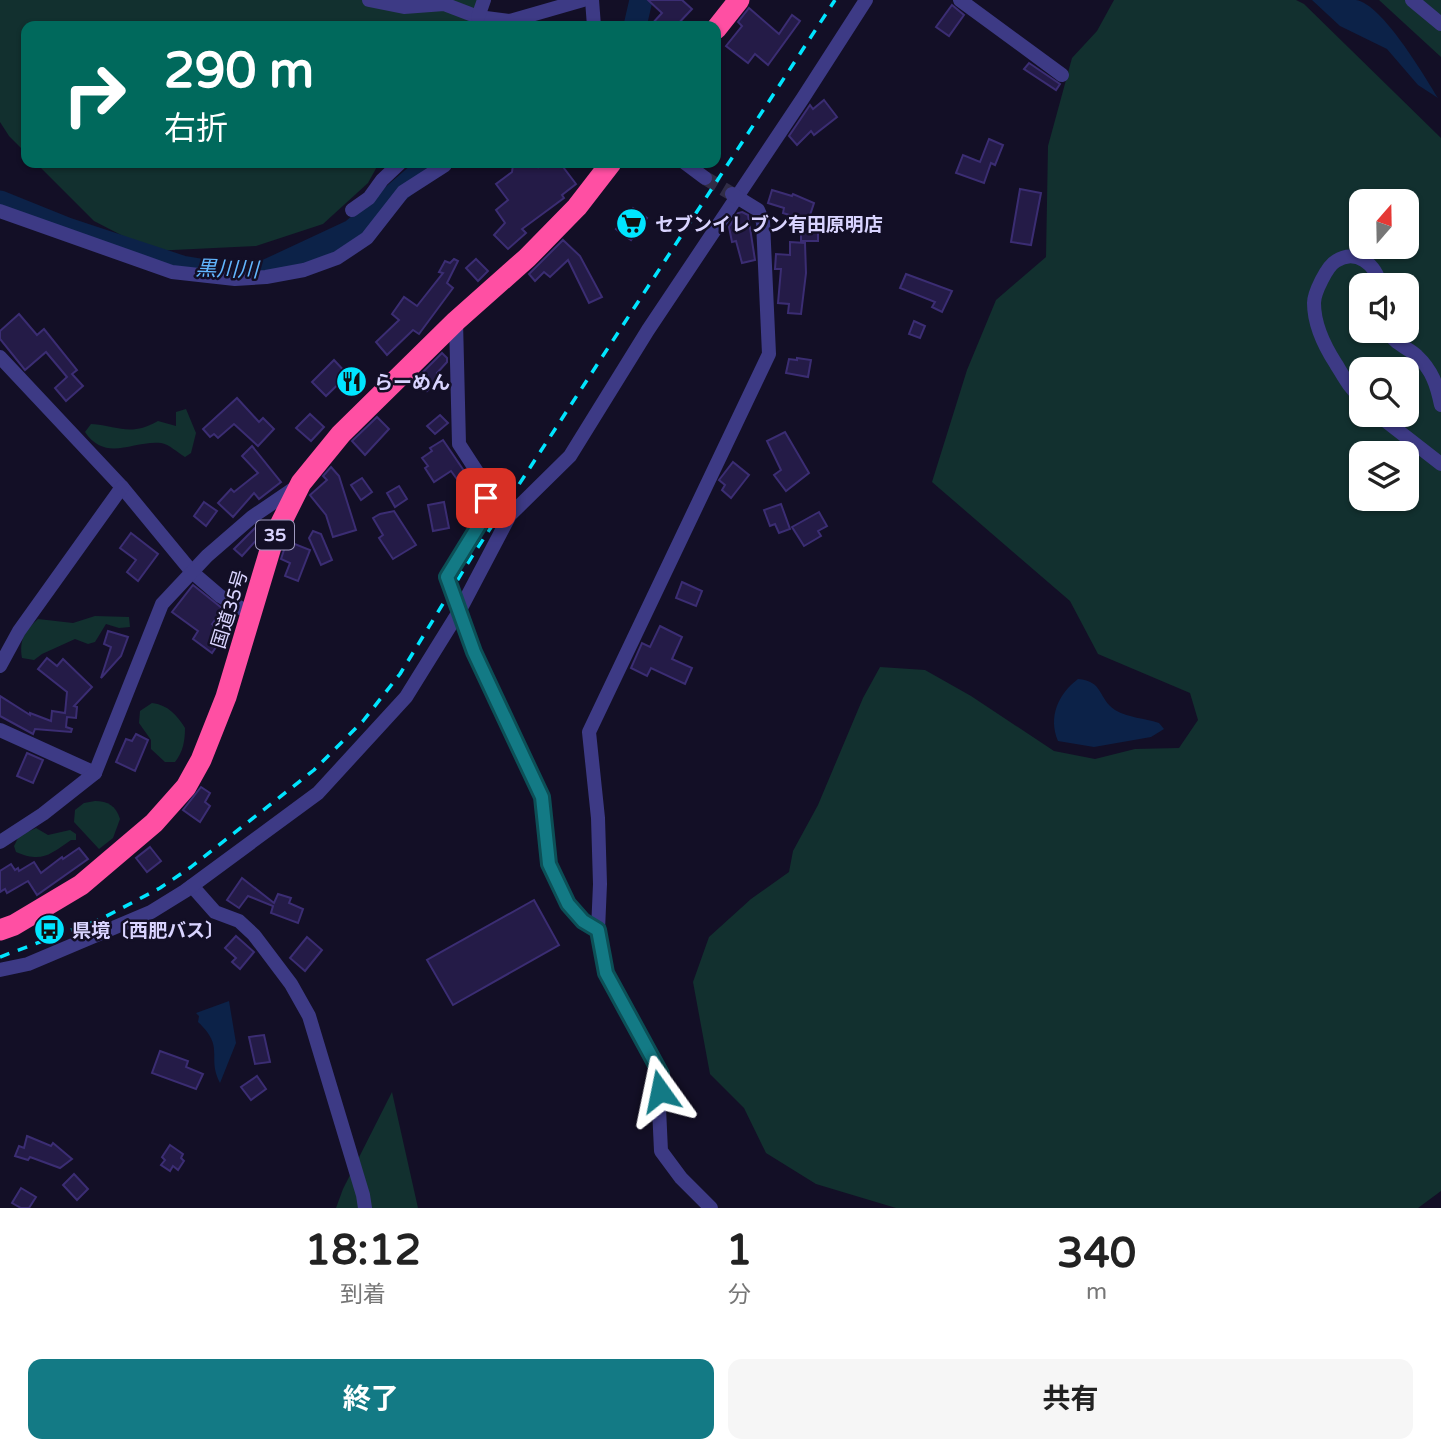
<!DOCTYPE html>
<html lang="ja">
<head>
<meta charset="utf-8">
<style>
  :root { --surface:#fff; --page:#f6f6f6; --text:#222; --muted:#767676; --accent:#137a85 }
  body { margin:0; font-family:"Varela Round","Noto Sans JP",sans-serif; background:var(--page); color:var(--text); height:100vh; display:flex; flex-direction:column; font-size:26px; white-space:nowrap }
  * { box-sizing:border-box; margin:0 }
  p { font-size:23px; color:var(--muted) }
  .icon { flex:none; width:38px; height:38px; fill:none; stroke:currentColor; stroke-width:2; stroke-linecap:round; stroke-linejoin:round }
  .map { position:relative; height:1208px; overflow:hidden }
  .drawer { display:flex; flex-direction:column; background:var(--surface); flex:1 }
  .drawer>* { flex:none }
  .banner { position:absolute; left:21px; top:21px; width:700px; height:147px; border-radius:14px; box-shadow:0 2px 5px #0004; background:#00695c; color:#fff; overflow:hidden }
  .needle { width:46px; rotate:20deg }
  .tools { position:absolute; left:1349px; top:189px; display:grid; gap:14px }
  .tools a { display:grid; place-items:center; width:70px; height:70px; border-radius:14px; background:var(--surface); box-shadow:0 2px 5px #0004; font-size:35px }
  .pin { position:absolute; display:grid; place-items:center; width:60px; height:60px; color:#fff; margin:-30px; border-radius:14px; box-shadow:0 4px 10px #0006 }
  .me { position:absolute; width:77px; margin:-38px; rotate:348deg; stroke-linejoin:round; filter:drop-shadow(0 0 5px #0008) }
  .turn { display:flex; align-items:center; gap:24px; height:147px; padding:0 28px; font-size:32px }
  .turn .icon { width:91px; height:91px; stroke-width:2.5 }
  .turn b { display:block; font-size:49px; line-height:60px }
  .eta { display:flex; justify-content:space-evenly; align-items:center; height:119px; text-align:center }
  .eta b { font-size:42px; font-weight:700; line-height:49px }
  .primary-button { display:flex; gap:14px; margin-top:auto; padding:14px 28px }
  .primary-button a { flex:1; height:80px; border-radius:14px; background:var(--accent); color:#fff; font-size:28px; font-weight:700; line-height:80px; text-align:center }
  .primary-button a+a { background:var(--page); color:var(--text) }
  .map>svg:first-child { display:block }
  .green { fill:#12302f; fill-rule:evenodd }
  .water { fill:#0c2248 }
  .lines { fill:none; stroke-linecap:round; stroke-linejoin:round }
  .river { stroke:#0c2248; stroke-width:23 }
  .building { fill:#241b47; stroke:#3b2d73; stroke-width:2 }
  .minor-tunnel { stroke:#312d47; stroke-width:14; stroke-dasharray:14 7; stroke-linecap:butt }
  .minor { stroke:#3d3a85; stroke-width:14 }
  .highway { stroke:#ff4fa3; stroke-width:21 }
  .rail { stroke:#00e5ff; stroke-width:3.5; stroke-dasharray:10 9; stroke-linecap:butt }
  .route-casing { stroke:#0c4f56; stroke-width:18 }
  .route { stroke:#137a85; stroke-width:12 }
  .labels { text-anchor:middle; stroke-width:5; stroke-linejoin:round; paint-order:stroke }
  .shield { fill:#130f26; stroke:#9e99be; stroke-width:2 }
  .shield-label { font-size:18px; font-weight:bold; fill:#d9d4ff }
  .poi-label { font-size:19px; font-weight:bold; fill:#d9d4ff; stroke:#130f26; text-anchor:start }
  .street-label { font-size:19px; fill:#d9d4ff; stroke:#130f26 }
  .water-label { font-size:21px; font-style:italic; fill:#62b6ff; stroke:#130f26 }
</style>
</head>
<body>
<div class="map">
<svg width="1441" height="1208" viewBox="0 0 1441 1208">
  <rect width="100%" height="100%" fill="#130f26"/>
  <g class="green">
    <polygon points="0,0 479,0 469,26 26,26 26,153 9,136 0,122"/>
    <path d="M1114,0h182l8,4 137,134v1053l-23,17h-522l-80,-24 -50,-31 -22,-45 -34,-34 -17,-92 16,-45 42,-38 38,-27 4,-21 25,-46 45,-107 17,-31 45,3 46,26 83,55 41,8 40,-10 44,-1 19,-28 -8,-27 -92,-39 -28,-53 -138,-119 35,-112 29,-70 50,-43 2,-111 24,-88 25,-27zM1362,201h45v46h-45zM1362,285h45v46h-45zM1362,369h45v46h-45zM1362,453h45v46h-45z"/>
    <polygon points="1379,0 1441,0 1441,57"/>
    <polygon points="36,163 379,163 368,183 323,224 256,246 152,251 94,221"/>
    <path d="M186,409l10,24 -5,20 -6,4c-7,-4 -16,-13 -24,-14 -28,-3 -55,20 -76,-11l6,-8c28,2 39,13 67,-3l18,5v-14z"/>
    <path d="M95,616l34,1 1,10 -11,1 -13,-4 -11,18 -7,2 -13,-5 -33,15 -8,6 -12,-2c-3,-19 3,-27 16,-39l35,4z"/>
    <path d="M152,703c16,2 25,12 33,25 0,13 -2,24 -10,34h-10l-14,-13v-9l-12,-17 1,-12z"/>
    <path d="M95,801c13,0 21,5 25,18l-7,19 -14,11 -25,-27 1,-12 9,-7z"/>
    <path d="M36,828l12,7 22,-5 6,4v6h-5c-22,15 -29,23 -55,12l-2,-6 5,-10z"/>
    <polygon points="392,1092 418,1208 336,1208 343,1189"/>
  </g>
  <g class="water">
    <path d="M1312,0c14,0 30,0 44,0 26,4 68,75 82,98l-20,-13 -31,-36 -47,-23z"/>
    <path d="M1078,679c26,2 20,20 37,31 14,8 29,8 44,13l5,6 -13,8 -57,10 -36,-6c-10,-24 0,-47 20,-62z"/>
    <path d="M229,1001l7,42 -16,40c-14,-27 6,-35 -22,-61l1,-6 -3,-3z"/>
  </g>
  <g class="lines">
    <g class="river">
      <polyline points="635,26 641,0"/>
      <polyline points="0,202 67,229 182,267 206,271"/>
      <polyline points="240,273 264,272 352,231 431,163"/>
    </g>
  </g>
  <g class="building">
    <polygon points="648,0 682,0 692,9 676,26 650,26 662,13"/>
    <polygon points="952,5 964,15 949,36 936,27"/>
    <polygon points="749,8 779,34 792,15 800,21 768,65 755,54 748,63 726,46 742,26 738,22"/>
    <polygon points="1029,63 1060,84 1056,90 1024,69"/>
    <polygon points="824,100 837,117 814,135 811,131 797,145 789,136 810,105 813,109"/>
    <polygon points="989,139 1003,145 995,165 991,163 984,183 956,173 963,155 980,162"/>
    <polygon points="534,163 560,163 576,184 562,195 564,198 522,229 526,233 508,249 494,235 505,223 496,210 508,200 496,184 512,172 513,165 537,167"/>
    <polygon points="1020,189 1041,193 1031,245 1011,242"/>
    <polygon points="772,190 792,196 793,194 814,203 808,221 783,213 784,208 768,203"/>
    <polygon points="633,208 647,218 631,240 616,229"/>
    <polygon points="742,212 748,215 755,260 742,263 736,241 732,242 729,227 738,213"/>
    <rect x="801" y="229" width="17" height="12"/>
    <polygon points="563,240 580,256 602,297 589,303 568,260 550,277 544,272 535,281 529,274"/>
    <polygon points="790,242 805,243 806,273 801,314 788,313 789,304 778,303 781,269 775,269 776,254 790,255"/>
    <polygon points="454,259 458,261 447,283 453,288 419,334 413,330 387,355 376,342 399,320 392,314 404,297 417,306 443,273 439,272 445,261 450,263"/>
    <polygon points="476,259 488,271 478,281 466,268"/>
    <polygon points="906,274 952,291 942,312 932,307 935,302 900,288"/>
    <polygon points="19,314 37,335 44,329 77,370 72,374 83,386 66,401 55,388 67,377 46,352 25,370 0,339 0,331"/>
    <polygon points="914,321 925,326 920,338 909,334"/>
    <polygon points="442,353 447,358 447,362 437,373 442,377 427,391 416,379"/>
    <polygon points="797,358 811,360 808,377 786,373 789,359 797,360"/>
    <polygon points="334,360 348,375 326,396 312,382"/>
    <polygon points="237,398 259,422 263,418 274,429 258,446 234,424 218,438 214,434 210,437 203,429"/>
    <polygon points="310,414 324,427 311,441 296,428"/>
    <polygon points="440,415 448,423 435,434 427,426"/>
    <polygon points="377,417 389,429 365,455 352,441"/>
    <polygon points="785,432 809,473 786,491 774,475 781,470 767,441"/>
    <polygon points="443,440 473,484 465,490 451,471 434,482 425,468 428,466 422,458 432,451 430,448"/>
    <polygon points="252,446 281,482 259,499 254,493 233,517 218,503 231,489 234,492 258,473 242,456"/>
    <polygon points="733,462 749,475 731,498 722,490 725,485 719,480"/>
    <polygon points="331,467 339,476 356,530 333,537 326,515 310,495 327,480 323,476"/>
    <polygon points="362,478 372,492 361,500 351,485"/>
    <polygon points="399,486 407,499 395,507 387,493"/>
    <polygon points="204,502 217,511 206,526 194,516"/>
    <polygon points="444,502 449,528 433,531 428,505"/>
    <polygon points="781,504 790,529 779,533 775,524 770,526 764,510"/>
    <polygon points="394,511 416,545 393,559 379,538 383,535 373,518 380,514"/>
    <polygon points="819,512 827,526 818,531 821,536 804,546 792,527"/>
    <polygon points="257,526 262,531 260,536 242,556 234,549"/>
    <polygon points="313,531 321,534 332,560 321,565 309,538"/>
    <polygon points="131,533 158,554 138,581 127,572 136,560 120,548"/>
    <polygon points="287,541 310,550 298,581 285,576 290,563 281,559"/>
    <polygon points="682,582 702,591 696,606 676,598"/>
    <polygon points="193,585 223,609 212,624 225,634 212,653 193,639 198,631 172,612"/>
    <polygon points="660,626 682,637 672,659 692,668 685,684 651,668 647,676 631,668 642,643 650,647"/>
    <polygon points="108,631 128,637 121,656 101,678 111,647 104,644"/>
    <polygon points="47,658 57,666 63,659 92,687 74,706 77,707 76,718 67,717 66,727 72,729 71,732 35,729 33,734 0,716 0,696 30,715 30,713 51,721 52,711 65,713 67,692 38,669"/>
    <polygon points="136,734 148,740 135,771 116,762 126,739 132,741"/>
    <polygon points="27,753 43,760 33,783 17,776"/>
    <polygon points="201,787 210,793 205,802 210,806 200,822 183,810"/>
    <polygon points="150,847 161,861 147,872 136,858"/>
    <polygon points="79,848 88,859 37,895 28,881 7,893 5,889 0,892 0,871 11,864 15,870 18,868 19,871 34,862 41,873 62,857 63,859"/>
    <polygon points="242,878 274,903 278,894 291,898 289,903 303,909 298,923 271,913 273,906 248,896 239,908 227,900"/>
    <polygon points="534,900 559,945 453,1005 427,960"/>
    <polygon points="236,936 254,952 240,969 232,962 236,958 225,948"/>
    <polygon points="307,937 322,950 305,971 290,958"/>
    <polygon points="264,1035 270,1062 255,1064 249,1037"/>
    <polygon points="160,1051 188,1061 186,1067 203,1074 196,1089 152,1073"/>
    <polygon points="257,1076 266,1089 251,1100 241,1087"/>
    <polygon points="27,1136 51,1146 53,1143 72,1159 60,1168 30,1157 28,1160 15,1156 19,1146 24,1148"/>
    <polygon points="170,1145 183,1154 181,1158 184,1161 178,1170 173,1166 170,1171 161,1165 165,1160 162,1157"/>
    <polygon points="74,1174 88,1189 77,1200 63,1185"/>
    <polygon points="21,1188 36,1197 29,1208 21,1208 12,1203"/>
  </g>
  <g class="lines">
    <polyline class="minor-tunnel" points="705,178 732,194"/>
    <g class="minor">
      <polyline points="369,0 404,7 444,4 478,17 510,21 583,0"/>
      <polyline points="592,0 594,26"/>
      <polyline points="960,0 1062,75"/>
      <polyline points="1412,0 1441,24"/>
      <polyline points="478,17 484,0"/>
      <polyline points="685,163 705,178"/>
      <polyline points="352,210 369,198 382,180 400,163"/>
      <polyline points="0,211 172,272 235,279 266,277 304,270 337,258 367,238 403,192 445,165 444,163"/>
      <polyline points="456,321 459,444 485,484 487,512 447,577 474,652 542,798 549,864 568,904 583,921 598,930"/>
      <path d="M1389,331c3,12 20,17 28,25 15,14 20,29 24,49"/>
      <polyline points="0,357 122,487 192,572 220,596 251,614"/>
      <path d="M1362,399c-12,-10 -18,-22 -26,-35 -11,-17 -22,-39 -22,-61 0,-10 13,-37 22,-42 20,-13 41,4 44,24"/>
      <polyline points="1378,415 1441,464"/>
      <polyline points="0,666 19,631 122,487"/>
      <polyline points="0,730 95,773"/>
      <polyline points="0,842 43,814 95,773 162,604 207,556 252,517 299,485"/>
      <polyline points="192,886 215,912 239,921 254,935 291,984 309,1016 363,1195 365,1208"/>
      <polyline points="0,970 28,964 151,912 185,891 318,793 406,697 460,610 510,515 570,456 648,330 803,98 866,0"/>
      <polyline points="711,1208 681,1178 661,1151 659,1108 661,1074 606,973 598,930 600,884 598,818 589,732 769,354 763,222 758,210 732,194"/>
    </g>
    <g class="highway">
      <polyline points="716,29 739,0"/>
      <polyline points="0,930 14,925 81,885 154,823 186,787 201,760 226,697 274,537 301,483 341,434 456,321 527,258 577,207 611,163"/>
    </g>
    <polyline class="rail" points="0,957 101,919 160,888 191,867 314,770 363,721 400,674 471,558 835,0"/>
  </g>
  <g class="lines">
    <defs>
      <polyline id="route" points="486,498 487,512 447,577 474,652 542,797 549,864 568,904 583,921 598,930 606,973 661,1074 660,1091"/>
    </defs>
    <use href="#route" class="route-casing"/>
    <use href="#route" class="route"/>
  </g>
  <defs>
    <symbol id="supermarket-disc" viewBox="-11 -11 22 22"><circle r="9.5" fill="#00e5ff" stroke="#130f26"/><path d="M-6-5.5h2.5l.6 2H6L4.5 2H-2.5L-4.4-4H-6ZM-1.5 3.2a1.3 1.3 0 1 0 .1 0ZM3 3.2a1.3 1.3 0 1 0 .1 0Z" fill="#111"/></symbol>
    <symbol id="restaurant-disc" viewBox="-11 -11 22 22"><circle r="9.5" fill="#00e5ff" stroke="#130f26"/><path d="M-5-6h1v4h1v-4h1v4h1v-4h1v5L-1.5 .5V6h-2V.5L-5-1ZM5-6V6H3V1.5H1.5Q1.5-4 5-6Z" fill="#111"/></symbol>
    <symbol id="bus-disc" viewBox="-11 -11 22 22"><circle r="9.5" fill="#00e5ff" stroke="#130f26"/><path d="M-5-6H5V4H4V6H2V4H-2V6H-4V4H-5ZM-3.5-4V0h7V-4ZM-3.5 1.2v1.5H-2V1.2ZM2 1.2v1.5H3.5V1.2Z" fill="#111"/></symbol>
  </defs>
  <g fill-rule="evenodd">
    <use href="#supermarket-disc" x="614" y="206" width="35" height="35"/>
    <use href="#restaurant-disc" x="334" y="364" width="35" height="35"/>
    <use href="#bus-disc" x="32" y="912" width="35" height="35"/>
  </g>
  <g class="labels">
    <rect class="shield" x="256" y="520.5" width="38" height="29" rx="5"/>
    <g class="shield-label">
      <text x="275" y="541">35</text>
    </g>
    <g class="poi-label">
      <text x="655" y="231">セブンイレブン有田原明店</text>
      <text x="374" y="389">らーめん</text>
      <text x="72" y="937">県境〔西肥バス〕</text>
    </g>
    <g class="street-label">
      <text transform="translate(229 609) rotate(-73)" y="7">国道35号</text>
    </g>
    <g class="water-label">
      <text transform="translate(227 269) rotate(2)" y="7">黒川川</text>
    </g>
  </g>
</svg>
<div class="tools">
<a><svg class="needle" viewBox="-14 -14 28 28"><path d="M0-13l5 13h-10z" fill="#e53935"/><path d="M0 13l5-13h-10z" fill="#767676"/></svg></a>
<a><svg class="icon" aria-label="sound" viewBox="0 0 24 24"><path d="M4 9h4l5-4v14l-5-4H4zM17 9q2 3 0 6"/></svg></a>
<a><svg class="icon" aria-label="search" viewBox="0 0 24 24"><circle cx="10" cy="10" r="6"/><path d="M15 15l6 6"/></svg></a>
<a><svg class="icon" aria-label="layers" viewBox="0 0 24 24"><path d="M12 4l9 5-9 5-9-5zM3 14l9 5 9-5"/></svg></a>
</div>
<div class="pin" style="left:486px;top:498px;background:#d93025"><svg class="icon" aria-label="arrive" viewBox="0 0 24 24"><path d="M6 21V4h12l-3 4 3 4H6"/></svg></div>
<svg class="me" style="left:660px;top:1091px" viewBox="-20 -20 40 40"><path d="M0-17L14 15 0 8-14 15z" fill="#137a85" stroke="#fff" stroke-width="4"/></svg>
<div class="banner">
<div class="turn"><svg class="icon" aria-label="right" viewBox="0 0 24 24"><path d="M7 20v-9h11M14 6l5 5-5 5"/></svg><div><b>290 m</b>右折</div></div>
</div>
</div>
<section class="drawer">
<div class="eta">
<div><b>18:12</b><p>到着</p></div>
<div><b>1</b><p>分</p></div>
<div><b>340</b><p>m</p></div>
</div>
<div class="primary-button"><a>終了</a><a>共有</a></div>
</section>
</body>
</html>
